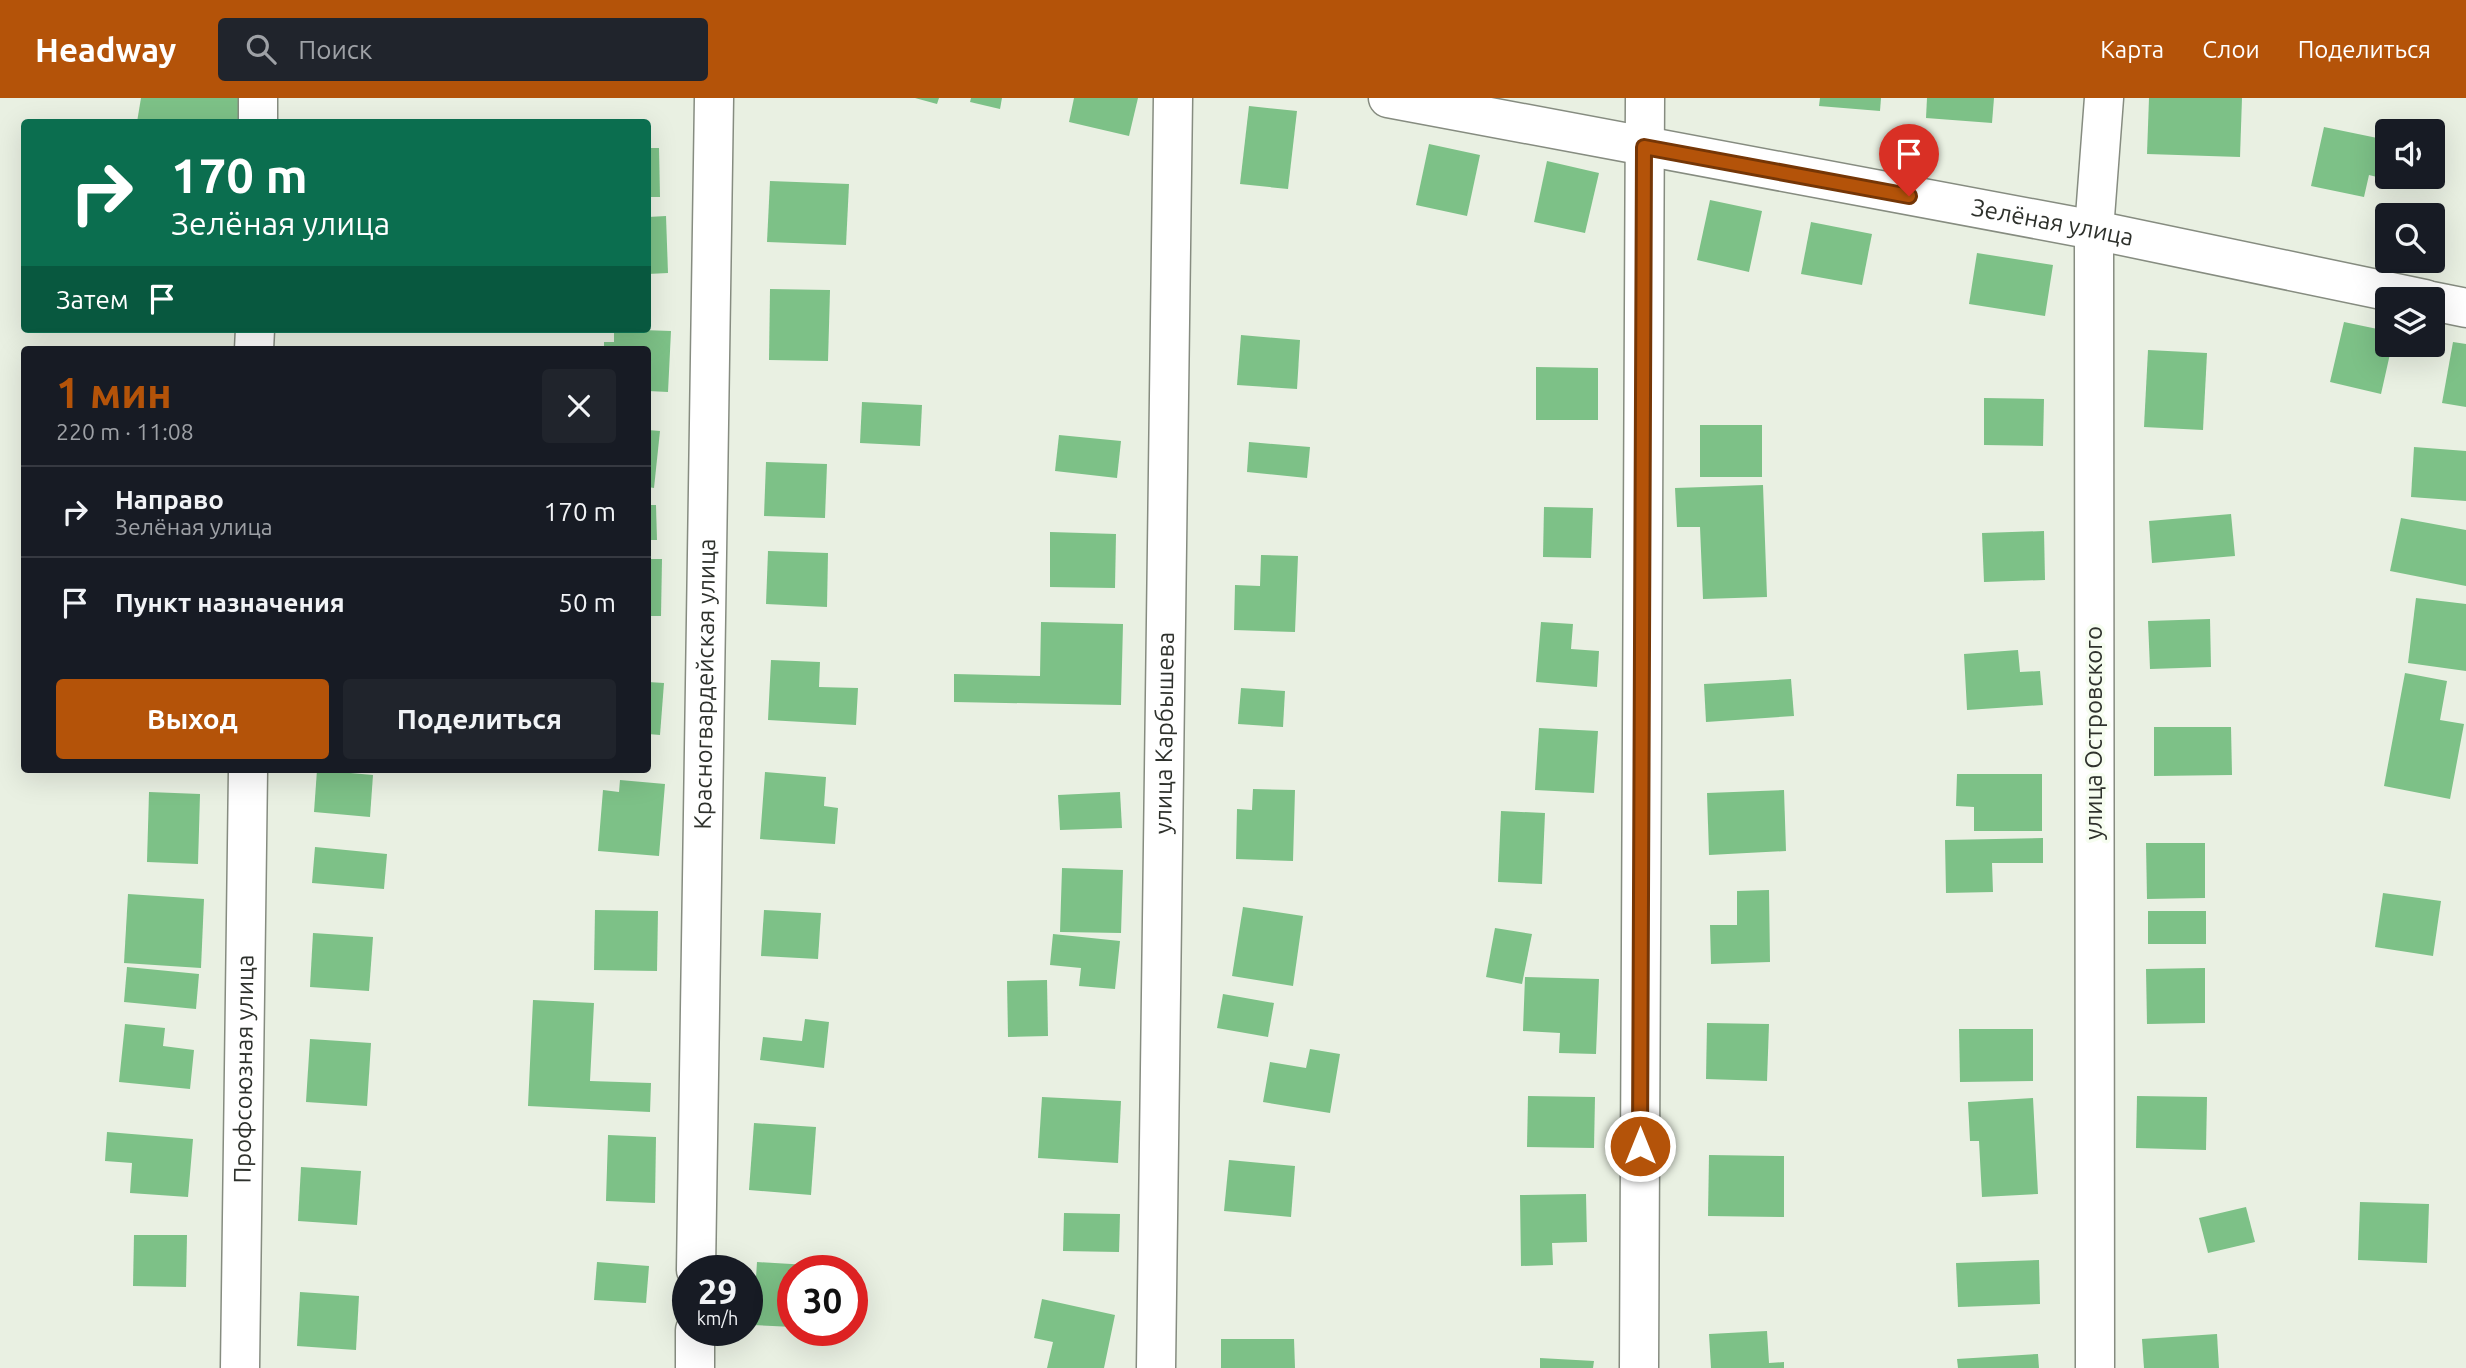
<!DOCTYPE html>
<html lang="ru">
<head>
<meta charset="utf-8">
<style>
  :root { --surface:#171b24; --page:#20242c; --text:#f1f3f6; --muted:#9ea1a6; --line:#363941; --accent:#b45309 }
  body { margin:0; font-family:Ubuntu,sans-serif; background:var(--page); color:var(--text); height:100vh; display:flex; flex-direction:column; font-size:26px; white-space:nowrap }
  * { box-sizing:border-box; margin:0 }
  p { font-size:23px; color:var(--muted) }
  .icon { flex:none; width:38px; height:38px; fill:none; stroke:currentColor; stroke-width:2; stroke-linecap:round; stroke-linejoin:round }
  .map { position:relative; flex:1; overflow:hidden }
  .drawer { position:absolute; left:21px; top:248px; width:630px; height:427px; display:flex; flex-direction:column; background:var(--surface); border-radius:7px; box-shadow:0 7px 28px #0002 }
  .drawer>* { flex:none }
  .top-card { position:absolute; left:21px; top:21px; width:630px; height:214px; border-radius:7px; box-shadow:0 7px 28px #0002; background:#0b6e4f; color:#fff; overflow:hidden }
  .controls { position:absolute; left:2375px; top:21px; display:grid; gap:14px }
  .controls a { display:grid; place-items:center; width:70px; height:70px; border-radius:7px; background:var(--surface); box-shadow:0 7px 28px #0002; font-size:35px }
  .speed { position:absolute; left:672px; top:1157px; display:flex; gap:14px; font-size:35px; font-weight:700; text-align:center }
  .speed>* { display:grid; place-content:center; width:91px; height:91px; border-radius:50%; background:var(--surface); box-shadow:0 7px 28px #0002; line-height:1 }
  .speed small { font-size:18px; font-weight:400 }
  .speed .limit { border:10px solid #d22; background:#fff; color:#111 }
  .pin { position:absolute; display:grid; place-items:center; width:60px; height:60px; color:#fff; margin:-72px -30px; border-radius:50% 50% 50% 0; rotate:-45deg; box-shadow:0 0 7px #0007 }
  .pin .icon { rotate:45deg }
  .me { position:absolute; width:77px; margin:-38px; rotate:0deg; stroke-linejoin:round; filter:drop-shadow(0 0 5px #0008) }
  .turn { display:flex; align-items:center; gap:24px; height:147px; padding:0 35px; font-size:32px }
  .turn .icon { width:91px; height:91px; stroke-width:2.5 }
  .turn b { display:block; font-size:49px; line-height:60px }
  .then { display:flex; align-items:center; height:66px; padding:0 35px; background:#0003; gap:14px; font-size:26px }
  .round { display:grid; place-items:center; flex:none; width:74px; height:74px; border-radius:7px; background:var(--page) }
  .overview { display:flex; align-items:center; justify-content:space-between; height:119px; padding:0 35px }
  h1 { font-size:42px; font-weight:700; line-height:52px; color:var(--accent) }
  .primary-button { display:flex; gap:14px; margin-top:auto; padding:14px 35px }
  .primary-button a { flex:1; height:80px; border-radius:7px; background:var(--accent); color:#fff; font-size:28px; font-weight:700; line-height:80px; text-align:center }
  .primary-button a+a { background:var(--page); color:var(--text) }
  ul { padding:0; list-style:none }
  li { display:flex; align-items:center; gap:21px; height:91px; padding:0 35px; border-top:2px solid var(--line) }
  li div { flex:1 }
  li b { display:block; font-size:26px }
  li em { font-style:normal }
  header { display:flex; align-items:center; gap:42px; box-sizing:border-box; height:98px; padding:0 35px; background:var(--accent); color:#fff }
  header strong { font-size:33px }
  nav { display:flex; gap:38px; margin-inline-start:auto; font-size:24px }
  .search { width:490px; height:63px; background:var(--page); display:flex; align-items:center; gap:18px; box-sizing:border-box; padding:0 24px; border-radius:7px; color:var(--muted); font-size:26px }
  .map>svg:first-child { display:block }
  .building { fill:#7dc187 }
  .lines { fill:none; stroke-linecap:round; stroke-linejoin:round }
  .minor-casing { stroke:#868c80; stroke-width:41 }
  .minor { stroke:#fff; stroke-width:38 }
  .route-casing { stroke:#753606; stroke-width:18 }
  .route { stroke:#b45309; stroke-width:12 }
  .labels { text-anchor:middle; stroke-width:7; stroke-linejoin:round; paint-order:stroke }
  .street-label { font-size:24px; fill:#2e312c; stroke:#f6fdf0 }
</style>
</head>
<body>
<header>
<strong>Headway</strong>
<div class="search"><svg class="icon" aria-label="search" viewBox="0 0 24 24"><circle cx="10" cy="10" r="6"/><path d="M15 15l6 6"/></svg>Поиск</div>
<nav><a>Карта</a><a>Слои</a><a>Поделиться</a></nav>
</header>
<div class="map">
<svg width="2466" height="1270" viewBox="0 0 2466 1270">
  <rect width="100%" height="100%" fill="#e9f0e2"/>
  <g class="building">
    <polygon points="141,0 242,0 239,24 137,24"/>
    <polygon points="915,0 939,0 937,6"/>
    <polygon points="971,0 1002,0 1000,11 970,4"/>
    <polygon points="1074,0 1138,0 1129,38 1069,24"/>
    <polygon points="1820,0 1881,0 1880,13 1819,8"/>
    <polygon points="1927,0 1994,0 1992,25 1926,20"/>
    <polygon points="2149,0 2242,0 2240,59 2147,56"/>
    <polygon points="1249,8 1297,13 1288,91 1240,86"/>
    <polygon points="2324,29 2387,42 2387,54 2381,80 2369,77 2364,99 2311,88"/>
    <polygon points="1429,46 1480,57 1467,118 1416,107"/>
    <polygon points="648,50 659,50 660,99 648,99"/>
    <polygon points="1547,63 1599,75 1585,135 1534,124"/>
    <polygon points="770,83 849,86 846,147 767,144"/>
    <polygon points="1710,102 1762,113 1749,174 1697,162"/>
    <polygon points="666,118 668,175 648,176 648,119"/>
    <polygon points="1811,124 1872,136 1862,187 1801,176"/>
    <polygon points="1977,155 2053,167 2045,218 1969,206"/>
    <polygon points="770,191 830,192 828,263 769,262"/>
    <polygon points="2344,224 2387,233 2387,247 2392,247 2381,296 2330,284"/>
    <polygon points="614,231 671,233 668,294 648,293 648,252 604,252 604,244 614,244"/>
    <polygon points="1241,237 1300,242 1297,291 1237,287"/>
    <polygon points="2453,244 2466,246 2466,309 2442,305"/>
    <polygon points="2148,252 2207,255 2203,332 2144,329"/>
    <polygon points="1536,269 1598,270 1598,322 1536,322"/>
    <polygon points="1984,300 2044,301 2043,348 1984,347"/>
    <polygon points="862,304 922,307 920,348 860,345"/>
    <rect x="1700" y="327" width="62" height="52"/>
    <polygon points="648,332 660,333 654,390 648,389"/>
    <polygon points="1059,337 1121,343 1117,380 1055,373"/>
    <polygon points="1249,344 1310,349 1307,380 1247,374"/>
    <polygon points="2414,349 2466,353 2466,403 2411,399"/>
    <polygon points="766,364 827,366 825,420 764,418"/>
    <polygon points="1763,387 1767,499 1703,501 1700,429 1677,429 1675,390"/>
    <polygon points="648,407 656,407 657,442 648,442"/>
    <polygon points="1544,409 1593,410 1591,460 1543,459"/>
    <polygon points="2231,416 2235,458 2152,465 2149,423"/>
    <polygon points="2401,420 2466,432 2466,488 2390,473"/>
    <polygon points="2044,433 2045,482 1984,484 1982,435"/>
    <polygon points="1050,434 1116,436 1115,490 1050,489"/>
    <polygon points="768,453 828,455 827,509 766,506"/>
    <polygon points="1261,457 1298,458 1295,534 1234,532 1235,487 1260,488"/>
    <polygon points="648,461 662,461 661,518 648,518"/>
    <polygon points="2416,500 2466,506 2466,573 2408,565"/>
    <polygon points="2210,521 2211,569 2150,571 2148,523"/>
    <polygon points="1041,524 1123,526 1121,607 954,604 954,576 1040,578"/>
    <polygon points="1541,524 1573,526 1571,551 1599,553 1597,589 1536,584"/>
    <polygon points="2018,552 2020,574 2040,573 2043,607 1967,612 1964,556"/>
    <polygon points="771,562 820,564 819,589 858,590 856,627 768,622"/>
    <polygon points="2405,575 2447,583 2440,622 2464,626 2450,701 2384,688"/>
    <polygon points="1791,581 1794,618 1706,624 1704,586"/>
    <polygon points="648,584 664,585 660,637 648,636"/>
    <polygon points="1241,590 1285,593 1283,629 1238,626"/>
    <polygon points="2154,629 2231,629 2232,677 2154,678"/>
    <polygon points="1539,630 1598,633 1594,695 1535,692"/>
    <polygon points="317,672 373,677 370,719 314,714"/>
    <polygon points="765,674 826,679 824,708 838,710 835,746 760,741"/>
    <polygon points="1957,676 2042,676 2042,733 1974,733 1974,709 1956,708"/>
    <polygon points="620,682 665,686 659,758 598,753 603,692 619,694"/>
    <polygon points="1253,691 1295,692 1293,763 1236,761 1237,711 1252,712"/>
    <polygon points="1784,692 1786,753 1709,757 1707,695"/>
    <polygon points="149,694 200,696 198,766 147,764"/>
    <polygon points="1120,694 1122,730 1060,732 1058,697"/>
    <polygon points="1501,713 1545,715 1542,786 1498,784"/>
    <polygon points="2043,740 2043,765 1992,765 1993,794 1946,795 1945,742"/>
    <polygon points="2146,745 2205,745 2205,800 2147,801"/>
    <polygon points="315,749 387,756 384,791 312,785"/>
    <polygon points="1062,770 1123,772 1121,835 1060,834"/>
    <polygon points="1769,792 1770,864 1711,866 1710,827 1737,827 1737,793"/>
    <polygon points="2383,795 2441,803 2433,858 2375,849"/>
    <polygon points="128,796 204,801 201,870 124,865"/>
    <polygon points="1243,809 1303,818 1293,888 1232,878"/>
    <polygon points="595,812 658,813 657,873 594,872"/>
    <polygon points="764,812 821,815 818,861 761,858"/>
    <rect x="2148" y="813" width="58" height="33"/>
    <polygon points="1495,830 1532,836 1522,886 1486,879"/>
    <polygon points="313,835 373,839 369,893 310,889"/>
    <polygon points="1053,836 1120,843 1115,891 1079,888 1081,870 1050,867"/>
    <polygon points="127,869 199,876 196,911 124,904"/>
    <polygon points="2205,870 2205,925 2147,926 2146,871"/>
    <polygon points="1525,879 1599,881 1596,956 1559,955 1560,935 1523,933"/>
    <polygon points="1047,882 1048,938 1008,939 1007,883"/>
    <polygon points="1223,896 1274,905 1268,939 1217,930"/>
    <polygon points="533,902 594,905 590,983 651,985 650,1014 528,1008"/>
    <polygon points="805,921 829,924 824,970 760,962 763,939 802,943"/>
    <polygon points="1707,925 1769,926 1767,983 1706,981"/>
    <polygon points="125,926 165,930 163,948 194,952 190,991 119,984"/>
    <polygon points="1959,931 2033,931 2033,983 1960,984"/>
    <polygon points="310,941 371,945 367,1008 306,1004"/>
    <polygon points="1310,951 1340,956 1330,1015 1263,1004 1270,964 1306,970"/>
    <polygon points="1528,998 1595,999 1594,1050 1527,1049"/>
    <polygon points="2137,998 2207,999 2206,1052 2136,1050"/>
    <polygon points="1042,999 1121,1003 1118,1065 1038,1060"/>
    <polygon points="2033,1000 2038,1096 1982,1099 1979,1043 1970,1043 1968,1004"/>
    <polygon points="754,1025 816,1029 811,1097 749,1092"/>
    <polygon points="107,1034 193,1041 188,1099 130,1095 132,1065 105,1063"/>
    <polygon points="608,1037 656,1039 655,1105 606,1103"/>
    <polygon points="1709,1057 1784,1058 1784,1119 1708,1118"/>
    <polygon points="1229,1062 1295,1068 1291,1119 1224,1113"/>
    <polygon points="301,1069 361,1073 357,1127 298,1123"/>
    <polygon points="1586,1096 1587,1144 1552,1145 1553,1167 1521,1168 1520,1097"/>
    <polygon points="2360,1104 2429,1106 2427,1165 2358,1162"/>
    <polygon points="2246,1109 2255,1144 2208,1155 2199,1120"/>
    <polygon points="1064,1115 1120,1116 1119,1154 1063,1153"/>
    <polygon points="134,1137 187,1137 186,1189 133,1188"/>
    <polygon points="2039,1162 2040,1206 1958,1209 1956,1165"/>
    <polygon points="597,1164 649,1168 646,1205 594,1202"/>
    <polygon points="757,1164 808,1167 807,1172 793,1172 793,1229 753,1227"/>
    <polygon points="300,1194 359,1198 356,1252 297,1248"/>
    <polygon points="1042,1201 1115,1217 1104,1270 1047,1270 1053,1244 1034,1240"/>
    <polygon points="1767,1233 1769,1265 1784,1264 1784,1270 1711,1270 1709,1236"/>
    <polygon points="2217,1236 2219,1270 2144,1270 2142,1241"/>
    <polygon points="1221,1241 1294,1241 1295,1270 1221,1270"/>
    <polygon points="2038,1256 2039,1270 1958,1270 1957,1261"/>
    <polygon points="1540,1260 1594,1263 1593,1270 1540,1270"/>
  </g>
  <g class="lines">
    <defs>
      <g id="minor">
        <path id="s1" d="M1388,0l706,132 331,69"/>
        <polyline points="258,24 258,0"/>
        <polyline points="2432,203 2466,210"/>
        <polyline points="254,252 255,231"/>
        <path id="s2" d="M696,1172l18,-1172"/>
        <path id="s3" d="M240,1270l8,-598"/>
        <polyline points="695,1270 695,1232"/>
        <path id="s4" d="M1156,1270l17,-1270"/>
        <polyline points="1639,1270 1645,0"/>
        <polyline points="2095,1270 2094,132 2104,0"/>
      </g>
    </defs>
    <use href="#minor" class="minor-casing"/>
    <use href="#minor" class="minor"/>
  </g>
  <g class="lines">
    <defs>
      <polyline id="route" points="1640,1048 1644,49 1909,98"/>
    </defs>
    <use href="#route" class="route-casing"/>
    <use href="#route" class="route"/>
  </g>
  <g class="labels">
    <g class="street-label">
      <text dy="8" stroke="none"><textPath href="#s1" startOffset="676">Зелёная улица</textPath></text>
      <text dy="8" stroke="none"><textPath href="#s2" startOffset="586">Красногвардейская улица</textPath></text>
      <text dy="8" stroke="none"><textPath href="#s4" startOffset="635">улица Карбышева</textPath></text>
      <text transform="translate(2094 635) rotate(-90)" y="8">улица Островского</text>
      <text dy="8" stroke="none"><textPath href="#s3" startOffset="299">Профсоюзная улица</textPath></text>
    </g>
  </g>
</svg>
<div class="controls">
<a><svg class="icon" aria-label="sound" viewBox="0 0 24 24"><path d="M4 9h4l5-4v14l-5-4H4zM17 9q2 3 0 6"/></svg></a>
<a><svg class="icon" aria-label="search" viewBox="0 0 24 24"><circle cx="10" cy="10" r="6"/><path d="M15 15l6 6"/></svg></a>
<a><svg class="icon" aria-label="layers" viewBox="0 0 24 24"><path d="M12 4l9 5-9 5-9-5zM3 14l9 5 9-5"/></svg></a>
</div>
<div class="speed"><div>29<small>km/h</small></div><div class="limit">30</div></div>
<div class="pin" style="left:1909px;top:98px;background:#d93025"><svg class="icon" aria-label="arrive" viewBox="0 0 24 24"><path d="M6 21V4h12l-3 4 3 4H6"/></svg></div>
<svg class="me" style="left:1640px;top:1048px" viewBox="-20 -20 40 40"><circle r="17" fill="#b45309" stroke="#fff" stroke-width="3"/><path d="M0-11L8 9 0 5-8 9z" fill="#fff"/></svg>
<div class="top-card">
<div class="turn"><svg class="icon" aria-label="right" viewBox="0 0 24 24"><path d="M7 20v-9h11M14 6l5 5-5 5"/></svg><div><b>170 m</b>Зелёная улица</div></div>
<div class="then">Затем<svg class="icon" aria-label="arrive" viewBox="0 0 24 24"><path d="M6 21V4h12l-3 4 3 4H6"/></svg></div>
</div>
<section class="drawer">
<div class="overview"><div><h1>1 мин</h1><p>220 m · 11:08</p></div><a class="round"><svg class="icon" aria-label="close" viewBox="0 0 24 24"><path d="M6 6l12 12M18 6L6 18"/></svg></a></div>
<ul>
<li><svg class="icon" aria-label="right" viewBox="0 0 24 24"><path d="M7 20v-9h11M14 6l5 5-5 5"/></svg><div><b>Направо</b><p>Зелёная улица</p></div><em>170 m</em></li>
<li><svg class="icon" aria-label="arrive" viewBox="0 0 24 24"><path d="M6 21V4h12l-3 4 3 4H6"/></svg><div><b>Пункт назначения</b></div><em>50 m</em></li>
</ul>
<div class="primary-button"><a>Выход</a><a>Поделиться</a></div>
</section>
</div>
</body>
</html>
